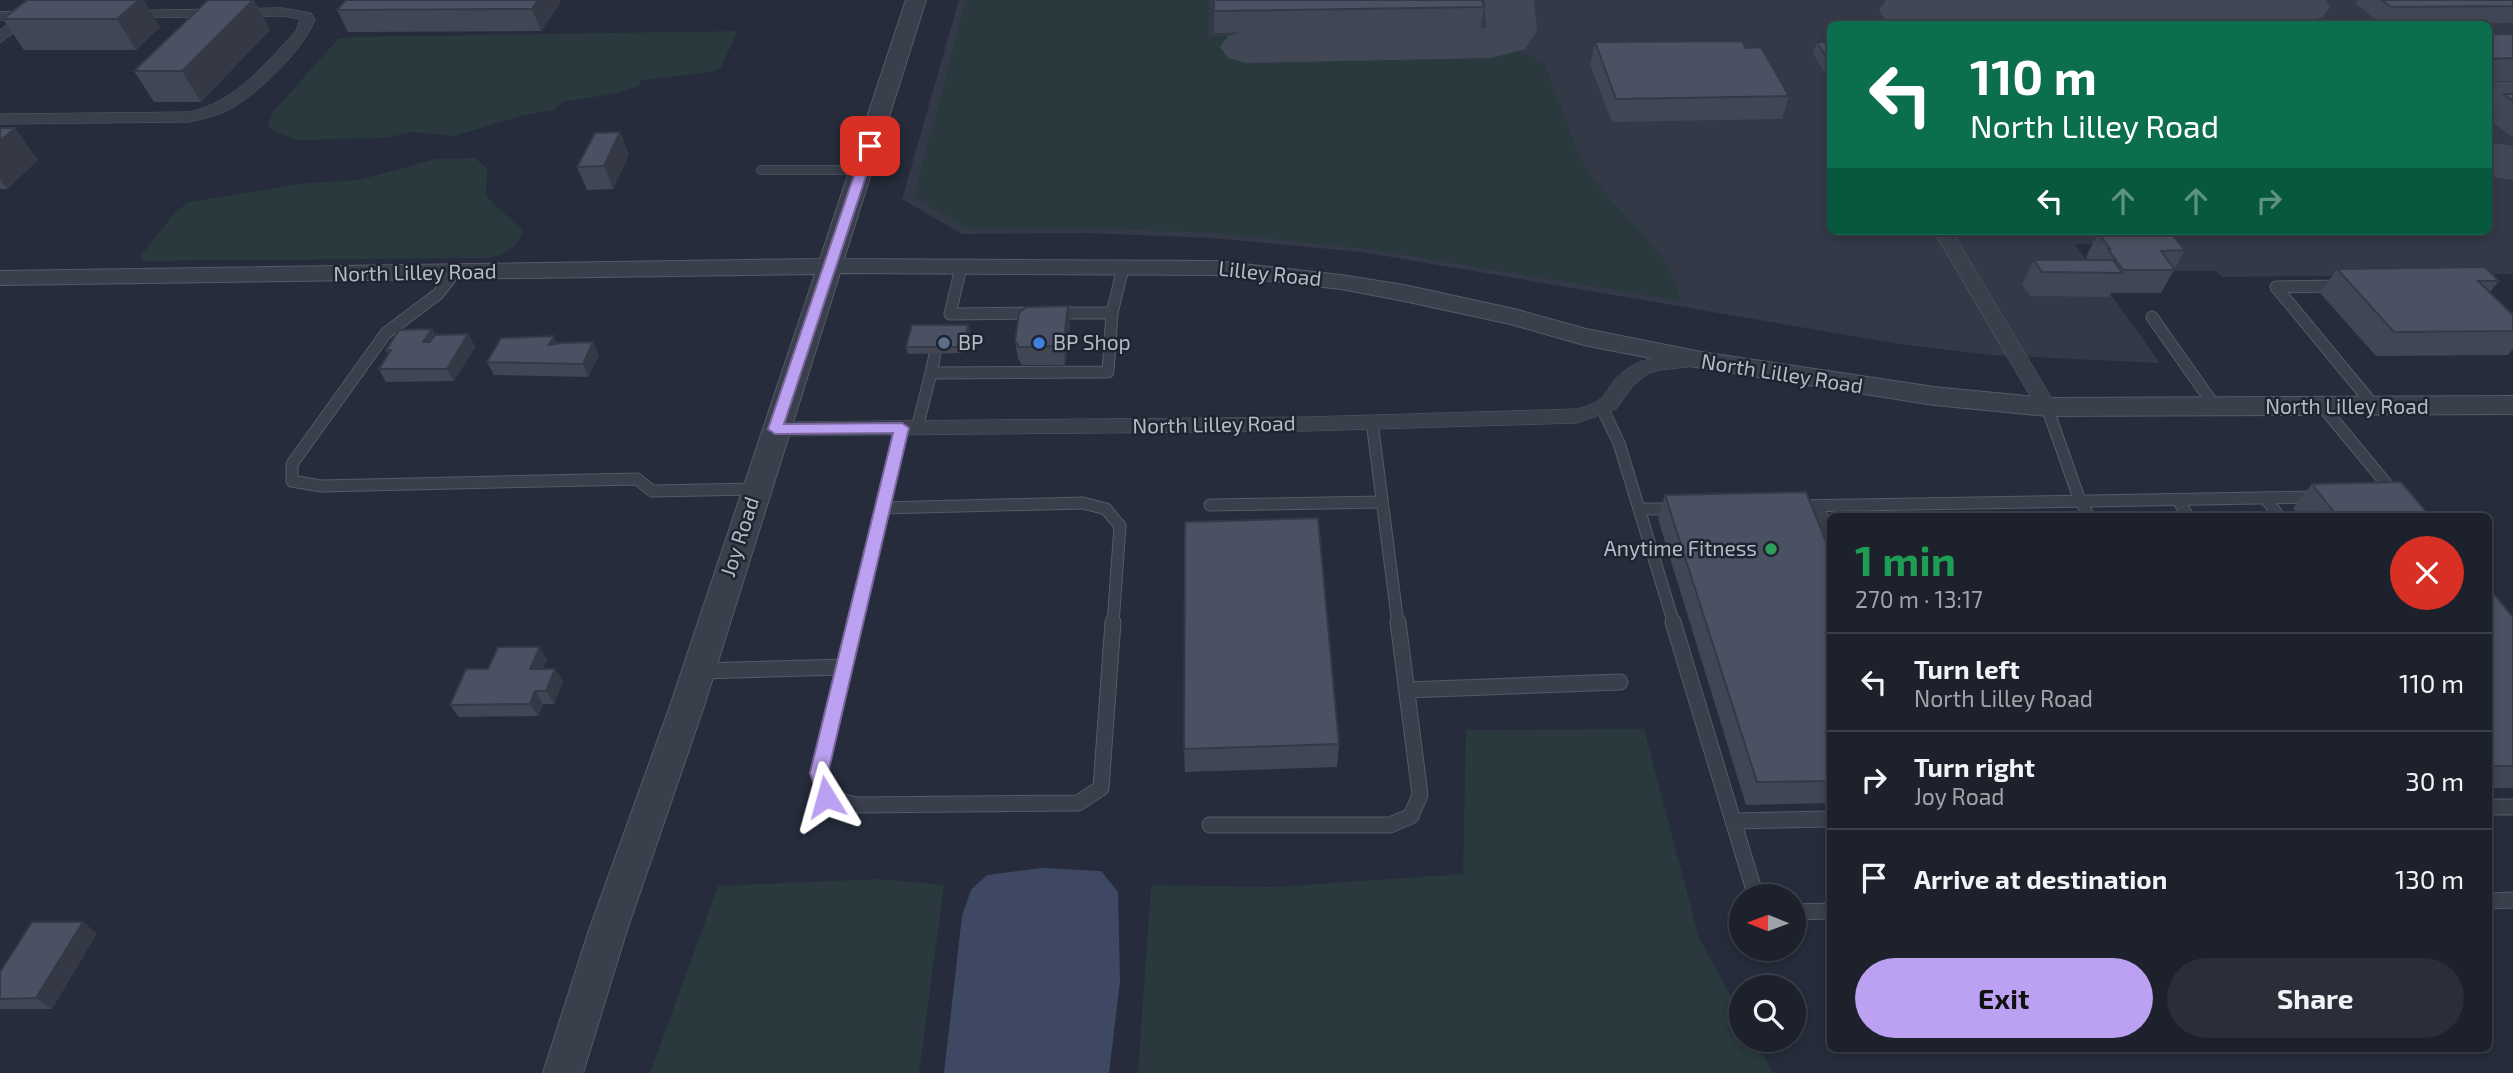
<!DOCTYPE html>
<html lang="en">
<head>
<meta charset="utf-8">
<style>
  :root { --surface:#1c212c; --page:#292e38; --text:#f1f3f6; --muted:#a0a3a9; --line:#3a3e48; --accent:#bca0f2 }
  body { margin:0; font-family:"Exo 2",sans-serif; background:var(--page); color:var(--text); height:100vh; display:flex; flex-direction:column; font-size:26px; white-space:nowrap }
  * { box-sizing:border-box; margin:0 }
  p { font-size:23px; color:var(--muted) }
  .icon { flex:none; width:38px; height:38px; fill:none; stroke:currentColor; stroke-width:2; stroke-linecap:round; stroke-linejoin:round }
  .map { position:relative; flex:1; overflow:hidden }
  .details { position:absolute; left:1827px; top:513px; width:665px; height:539px; display:flex; flex-direction:column; background:var(--surface); border-radius:10px; box-shadow:0 4px 10px #0003,0 0 0 2px var(--line) }
  .details>* { flex:none }
  .guide { position:absolute; left:1827px; top:21px; width:665px; height:214px; border-radius:10px; box-shadow:0 4px 10px #0003,0 0 0 2px var(--line); background:#0b6e4f; color:#fff; overflow:hidden }
  .needle { width:46px; rotate:271deg }
  .controls { position:absolute; left:1729px; top:884px; display:grid; gap:14px }
  .controls a { display:grid; place-items:center; width:77px; height:77px; border-radius:50%; background:var(--surface); box-shadow:0 4px 10px #0003,0 0 0 2px var(--line); font-size:35px }
  .pin { position:absolute; display:grid; place-items:center; width:60px; height:60px; color:#fff; margin:-30px; border-radius:14px; box-shadow:0 4px 10px #0006 }
  .me { position:absolute; width:77px; margin:-38px; rotate:352deg; stroke-linejoin:round; filter:drop-shadow(0 0 5px #0008) }
  .turn { display:flex; align-items:center; gap:24px; height:147px; padding:0 28px; font-size:32px }
  .turn .icon { width:91px; height:91px; stroke-width:2.5 }
  .turn b { display:block; font-size:49px; line-height:60px }
  .lanes { display:flex; align-items:center; height:66px; padding:0 28px; background:#0003; justify-content:center; gap:35px; direction:ltr }
  .lanes .off { opacity:.35 }
  .round { display:grid; place-items:center; flex:none; width:74px; height:74px; border-radius:37px; background:var(--page) }
  .headline { display:flex; align-items:center; justify-content:space-between; height:119px; padding:0 28px }
  h1 { font-size:42px; font-weight:700; line-height:52px; color:#1e9e55 }
  .cta { display:flex; gap:14px; margin-top:auto; padding:14px 28px }
  .cta a { flex:1; height:80px; border-radius:42px; background:var(--accent); color:#111; font-size:28px; font-weight:700; line-height:80px; text-align:center }
  .cta a+a { background:var(--page); color:var(--text) }
  ul { padding:0; list-style:none }
  li { display:flex; align-items:center; gap:21px; height:98px; padding:0 28px; border-top:2px solid var(--line) }
  li div { flex:1 }
  li b { display:block; font-size:26px }
  li em { font-style:normal }
  .map>svg:first-child { display:block }
  .airport { fill:#343948; fill-rule:evenodd }
  .green { fill:#29393d }
  .water { fill:#3e4862 }
  .lines { fill:none; stroke-linecap:round; stroke-linejoin:round }
  .taxiway { fill:#424756; fill-rule:evenodd }
  .service-far2-casing { stroke:#555a67; stroke-width:10 }
  .service-far1-casing { stroke:#555a67; stroke-width:13 }
  .service-casing { stroke:#555a67; stroke-width:17 }
  .minor-casing { stroke:#555a67; stroke-width:1 }
  .tertiary-casing { stroke:#555a67; stroke-width:2 }
  .service-far2 { stroke:#3a3f4c; stroke-width:9 }
  .service-far1 { stroke:#3a3f4c; stroke-width:11 }
  .service { stroke:#3a3f4c; stroke-width:15 }
  .minor { fill:#3a3f4c; fill-rule:evenodd }
  .tertiary { fill:#3a3f4c; fill-rule:evenodd }
  .wall { fill:#404654 }
  .shaded-wall { fill:#343945 }
  .building { fill:#4a5162; stroke:#343945; stroke-width:2 }
  .route { fill:#bca0f2; stroke:#7a689d; stroke-width:2 }
  .service-dot { fill:#5c6f8a; stroke:#1f2431; stroke-width:2.5 }
  .shop-dot { fill:#3f7fe0; stroke:#1f2431; stroke-width:2.5 }
  .leisure-dot { fill:#2e9e5b; stroke:#1f2431; stroke-width:2.5 }
  .labels { text-anchor:middle; stroke-width:5; stroke-linejoin:round; paint-order:stroke }
  .street-label { font-size:21px; fill:#b6bac7; stroke:#1f2431 }
  .poi-label { font-size:21px; fill:#b6bac7; stroke:#1f2431; text-anchor:start }
</style>
</head>
<body>
<div class="map">
<svg width="2513" height="1073" viewBox="0 0 2513 1073">
  <rect width="100%" height="100%" fill="#262c3b"/>
  <path class="airport" d="M959,0h1554v274l-291,3 -6,-6h-43l-21,-28 -77,1 85,119 -169,-8 -92,-11 -537,-92 -150,-14 -125,-5 -125,1 -60,-35zM1830,24h658v207h-658z"/>
  <g class="green">
    <path d="M966,0h243l-1,36h30l1,17 258,-2c18,-5 31,4 47,12 14,31 23,66 38,97 26,51 87,82 99,141l-306,-51 -160,-17 -129,-5h-118l-54,-31z"/>
    <polygon points="738,31 721,67 713,72 642,80 638,86 619,93 563,102 554,110 525,115 454,136 412,132 385,138 295,140 268,128 272,113 338,39 349,37"/>
    <path d="M475,158l12,10 -1,28 37,35c-7,18 -17,23 -35,27l-343,3 -5,-5 35,-43 13,-11 119,-19 52,-3 76,-21z"/>
    <polygon points="1644,729 1699,938 1741,1015 1741,1040 1755,1040 1773,1073 1138,1073 1151,885 1275,887 1463,874 1466,730"/>
    <polygon points="879,879 944,885 919,1073 650,1073 718,886"/>
  </g>
  <polygon class="water" points="1042,868 1101,871 1118,892 1120,982 1109,1073 944,1073 962,916 971,890 987,875"/>
  <g class="lines">
    <g class="taxiway">
      <polygon points="1484,0 1534,0 1537,31 1525,49 1492,58 1246,63 1228,58 1220,47 1228,36 1246,31 1486,28"/>
      <polygon points="1886,0 2326,0 2330,6 2323,17 2305,21 1902,24 1886,21 1879,10"/>
      <rect x="2488" y="82" width="25" height="32"/>
      <polygon points="2488,142 2513,146 2513,180 2488,176"/>
    </g>
    <defs>
      <g id="service-far2">
        <polyline points="761,170 862,170"/>
        <polyline points="960,273 961,267"/>
        <polyline points="1121,273 1123,266"/>
      </g>
      <g id="service-far1">
        <polyline points="455,272 438,294 386,333 292,464 292,481 321,486 637,479 652,491 755,489"/>
        <polyline points="960,272 950,314 1034,313"/>
        <polyline points="2342,286 2276,287 2375,407"/>
        <polyline points="1112,313 1122,272"/>
        <polyline points="2152,317 2216,408"/>
        <polyline points="931,373 935,354"/>
        <polyline points="2047,407 2080,501 2089,516"/>
        <polyline points="2323,407 2413,516"/>
        <polyline points="1602,408 1619,443 1674,624"/>
        <polyline points="1372,422 1398,624"/>
        <polyline points="917,428 931,373 1108,372 1112,313 1052,313"/>
        <polyline points="2265,498 2279,516"/>
        <polyline points="2177,499 2188,516"/>
        <polyline points="1210,505 1382,502"/>
        <polyline points="1797,506 2318,497"/>
        <polyline points="1818,506 1830,541"/>
        <polyline points="882,508 902,428"/>
        <polyline points="882,508 1083,503 1106,509 1120,526 1113,624"/>
        <polyline points="1639,509 1677,509"/>
        <polyline points="855,624 882,508"/>
      </g>
      <g id="service">
        <polyline points="855,622 819,773 826,797 855,805 1078,803 1101,788 1113,622"/>
        <polyline points="1673,622 1754,890 1760,896"/>
        <polyline points="698,671 844,667"/>
        <polyline points="1407,690 1620,682"/>
        <polyline points="2488,807 2513,807"/>
        <polyline points="1733,821 1830,819"/>
        <polyline points="1210,825 1390,825 1411,816 1420,795 1398,622"/>
        <polyline points="2488,901 2513,900"/>
        <polyline points="1794,912 1830,911"/>
      </g>
      <g id="minor">
        <path d="M282,8l29,5 4,7c-12,30 -56,73 -85,89 -13,7 -27,10 -41,13l-189,2v-10l189,-2c47,-10 76,-48 107,-81l4,-12 -18,-3 -160,2 -7,-4 2,-3z"/>
        <polygon points="27,11 39,11 46,15 44,18 31,20 0,43 0,30 13,20 0,20 0,12"/>
        <polygon points="1934,231 1952,231 2057,407 2054,412 2040,412"/>
        <path d="M1698,354l7,1 3,5 -3,5 -46,5 -12,4 -14,12 -17,23 -39,14 -270,8 -532,5 -7,-2 -4,-5 4,-5 7,-2 532,-5 270,-8c34,-9 25,-19 46,-37 20,-17 50,-17 75,-18z"/>
      </g>
      <polygon id="tertiary" points="906,0 926,0 844,259 1216,261 1341,275 1404,285 1514,309 1586,329 1701,352 1934,387 2047,398 2513,396 2513,414 2047,416 1934,405 1701,368 1584,345 1510,324 1404,301 1341,289 1216,275 840,273 704,706 626,933 583,1073 543,1073 588,933 670,706 815,274 0,285 0,271 820,259"/>
    </defs>
    <use href="#service-far2" class="service-far2-casing"/>
    <use href="#service-far1" class="service-far1-casing"/>
    <use href="#service" class="service-casing"/>
    <use href="#minor" class="minor-casing"/>
    <use href="#tertiary" class="tertiary-casing"/>
    <use href="#service-far2" class="service-far2"/>
    <use href="#service-far1" class="service-far1"/>
    <use href="#service" class="service"/>
    <use href="#minor" class="minor"/>
    <use href="#tertiary" class="tertiary"/>
  </g>
  <g class="wall">
    <polygon points="27,0 160,27 136,50 24,50 3,19"/>
    <polygon points="208,0 254,0 270,30 201,102 154,102 134,71"/>
    <polygon points="1214,0 1484,7 1481,29 1214,33"/>
    <polygon points="2357,0 2513,0 2513,23 2381,24 2355,3"/>
    <polygon points="561,2 541,31 348,32 337,10"/>
    <rect x="2488" y="34" width="25" height="47"/>
    <polygon points="1595,42 1746,48 1789,96 1782,119 1612,122 1590,65"/>
    <polygon points="1817,42 1830,42 1830,71 1823,71 1813,53"/>
    <polygon points="2504,94 2513,94 2513,138 2488,118 2488,115"/>
    <polygon points="0,128 38,160 7,189 0,189"/>
    <polygon points="620,132 629,155 613,189 587,190 577,167"/>
    <polygon points="2098,233 2185,250 2161,293 2111,293 2109,297 2030,296 2022,284 2034,260 2088,260 2086,257"/>
    <polygon points="2337,269 2499,281 2490,292 2513,315 2513,349 2508,355 2376,356 2320,293"/>
    <polygon points="968,325 970,331 965,353 908,354 906,347"/>
    <polygon points="1070,325 1065,365 1022,365 1018,359 1015,341"/>
    <polygon points="432,329 435,335 468,334 475,347 454,381 386,382 379,369 388,355 386,350"/>
    <polygon points="593,342 599,355 588,377 494,375 487,362 558,343"/>
    <polygon points="2312,484 2430,516 2299,516 2293,508"/>
    <polygon points="1665,495 1830,551 1830,803 1746,805 1658,519"/>
    <polygon points="2488,587 2513,617 2513,788 2488,788"/>
    <polygon points="547,660 543,669 555,669 563,681 554,704 543,704 538,716 459,717 450,705 488,669"/>
    <polygon points="1339,744 1337,767 1185,772 1184,749"/>
    <polygon points="97,933 52,1009 0,1009 0,972"/>
  </g>
  <g class="shaded-wall">
    <polygon points="139,0 144,0 160,27 136,50 117,19"/>
    <polygon points="253,0 254,0 270,30 201,102 182,71"/>
    <polygon points="538,0 560,0 561,2 541,31 532,9"/>
    <polygon points="15,128 38,160 7,189 0,179 0,141"/>
    <polygon points="620,132 629,155 613,189 604,166"/>
    <polygon points="1068,306 1070,325 1065,365 1063,346"/>
    <polygon points="968,325 970,331 965,353 964,347"/>
    <polygon points="432,329 439,342 423,342"/>
    <polygon points="468,334 475,347 454,381 447,369"/>
    <polygon points="554,336 560,349 549,345"/>
    <polygon points="593,342 599,355 588,377 583,364"/>
    <polygon points="540,647 547,660 538,682 530,669"/>
    <polygon points="555,669 563,681 554,704 546,691"/>
    <polygon points="535,691 543,704 538,716 530,704"/>
    <polygon points="83,922 97,933 52,1009 36,998"/>
  </g>
  <g class="building">
    <polygon points="27,0 139,0 117,19 3,19"/>
    <polygon points="208,0 253,0 182,71 134,71"/>
    <polygon points="346,0 538,0 532,9 337,10"/>
    <polygon points="1214,0 1482,0 1484,7 1214,11"/>
    <polygon points="2382,0 2513,0 2513,6 2391,7"/>
    <polygon points="2488,34 2513,34 2513,58 2488,59"/>
    <polygon points="1742,41 1746,48 1761,47 1789,96 1616,99 1595,42"/>
    <polygon points="1817,42 1830,42 1830,59 1827,59"/>
    <polygon points="2504,94 2513,94 2513,101"/>
    <polygon points="0,128 15,128 0,141"/>
    <polygon points="620,132 604,166 577,167 595,133"/>
    <polygon points="2098,233 2171,233 2185,250 2161,251 2175,270 2123,270 2108,249 2110,249"/>
    <polygon points="2034,260 2113,260 2122,273 2042,272"/>
    <polygon points="2485,267 2499,281 2478,281 2513,315 2513,331 2394,332 2337,269"/>
    <polygon points="1068,306 1063,346 1019,347 1015,341 1019,313 1026,307"/>
    <polygon points="912,325 968,325 964,347 906,347"/>
    <polygon points="432,329 423,342 430,342 435,335 468,334 447,369 379,369 391,350 386,350 399,330"/>
    <polygon points="554,336 549,345 561,343 593,342 583,364 487,362 501,338"/>
    <polygon points="2401,482 2430,516 2337,516 2312,484"/>
    <polygon points="1806,492 1830,551 1830,781 1757,782 1665,495"/>
    <polygon points="1318,518 1339,744 1184,749 1185,522"/>
    <polygon points="2488,587 2513,617 2513,766 2488,766"/>
    <polygon points="498,647 540,647 530,669 555,669 546,691 535,691 530,704 450,705 466,669 488,669"/>
    <polygon points="32,922 83,922 36,998 0,999 0,972"/>
  </g>
  <polygon class="route" points="870,142 876,146 784,424 902,423 909,428 828,773 836,797 833,803 826,805 820,803 810,773 893,433 775,434 768,429 864,146"/>
  <circle class="service-dot" cx="944" cy="343" r="7"/>
  <circle class="shop-dot" cx="1039" cy="343" r="7"/>
  <circle class="leisure-dot" cx="1771" cy="549" r="7"/>
  <g class="labels">
    <g class="street-label">
      <text transform="translate(415 273) rotate(-1)" y="7">North Lilley Road</text>
      <text transform="translate(1270 274) rotate(6)" y="7">Lilley Road</text>
      <text transform="translate(1782 374) rotate(9)" y="7">North Lilley Road</text>
      <text x="2347" y="414">North Lilley Road</text>
      <text transform="translate(1214 425) rotate(-1)" y="7">North Lilley Road</text>
      <text transform="translate(740 537) rotate(-72)" y="7">Joy Road</text>
    </g>
    <g class="poi-label">
      <text x="958" y="350">BP</text>
      <text x="1053" y="350">BP Shop</text>
      <text x="1757" y="556" text-anchor="end">Anytime Fitness</text>
    </g>
  </g>
</svg>
<div class="controls">
<a><svg class="needle" viewBox="-14 -14 28 28"><path d="M0-13l5 13h-10z" fill="#e53935"/><path d="M0 13l5-13h-10z" fill="#a0a3a9"/></svg></a>
<a><svg class="icon" aria-label="search" viewBox="0 0 24 24"><circle cx="10" cy="10" r="6"/><path d="M15 15l6 6"/></svg></a>
</div>
<div class="pin" style="left:870px;top:146px;background:#d93025"><svg class="icon" aria-label="arrive" viewBox="0 0 24 24"><path d="M6 21V4h12l-3 4 3 4H6"/></svg></div>
<svg class="me" style="left:826px;top:797px" viewBox="-20 -20 40 40"><path d="M0-17L14 15 0 8-14 15z" fill="#bca0f2" stroke="#fff" stroke-width="4"/></svg>
<div class="guide">
<div class="turn"><svg class="icon" aria-label="left" viewBox="0 0 24 24"><path d="M17 20v-9H6M10 6l-5 5 5 5"/></svg><div><b>110 m</b>North Lilley Road</div></div>
<div class="lanes"><svg class="icon" aria-label="left" viewBox="0 0 24 24"><path d="M17 20v-9H6M10 6l-5 5 5 5"/></svg><svg class="icon off" aria-label="ahead" viewBox="0 0 24 24"><path d="M12 20V5M6 11l6-6 6 6"/></svg><svg class="icon off" aria-label="ahead" viewBox="0 0 24 24"><path d="M12 20V5M6 11l6-6 6 6"/></svg><svg class="icon off" aria-label="right" viewBox="0 0 24 24"><path d="M7 20v-9h11M14 6l5 5-5 5"/></svg></div>
</div>
<section class="details">
<div class="headline"><div><h1>1 min</h1><p>270 m · 13:17</p></div><a class="round" style="background:#d93025;color:#fff"><svg class="icon" aria-label="close" viewBox="0 0 24 24"><path d="M6 6l12 12M18 6L6 18"/></svg></a></div>
<ul>
<li><svg class="icon" aria-label="left" viewBox="0 0 24 24"><path d="M17 20v-9H6M10 6l-5 5 5 5"/></svg><div><b>Turn left</b><p>North Lilley Road</p></div><em>110 m</em></li>
<li><svg class="icon" aria-label="right" viewBox="0 0 24 24"><path d="M7 20v-9h11M14 6l5 5-5 5"/></svg><div><b>Turn right</b><p>Joy Road</p></div><em>30 m</em></li>
<li><svg class="icon" aria-label="arrive" viewBox="0 0 24 24"><path d="M6 21V4h12l-3 4 3 4H6"/></svg><div><b>Arrive at destination</b></div><em>130 m</em></li>
</ul>
<div class="cta"><a>Exit</a><a>Share</a></div>
</section>
</div>
</body>
</html>
